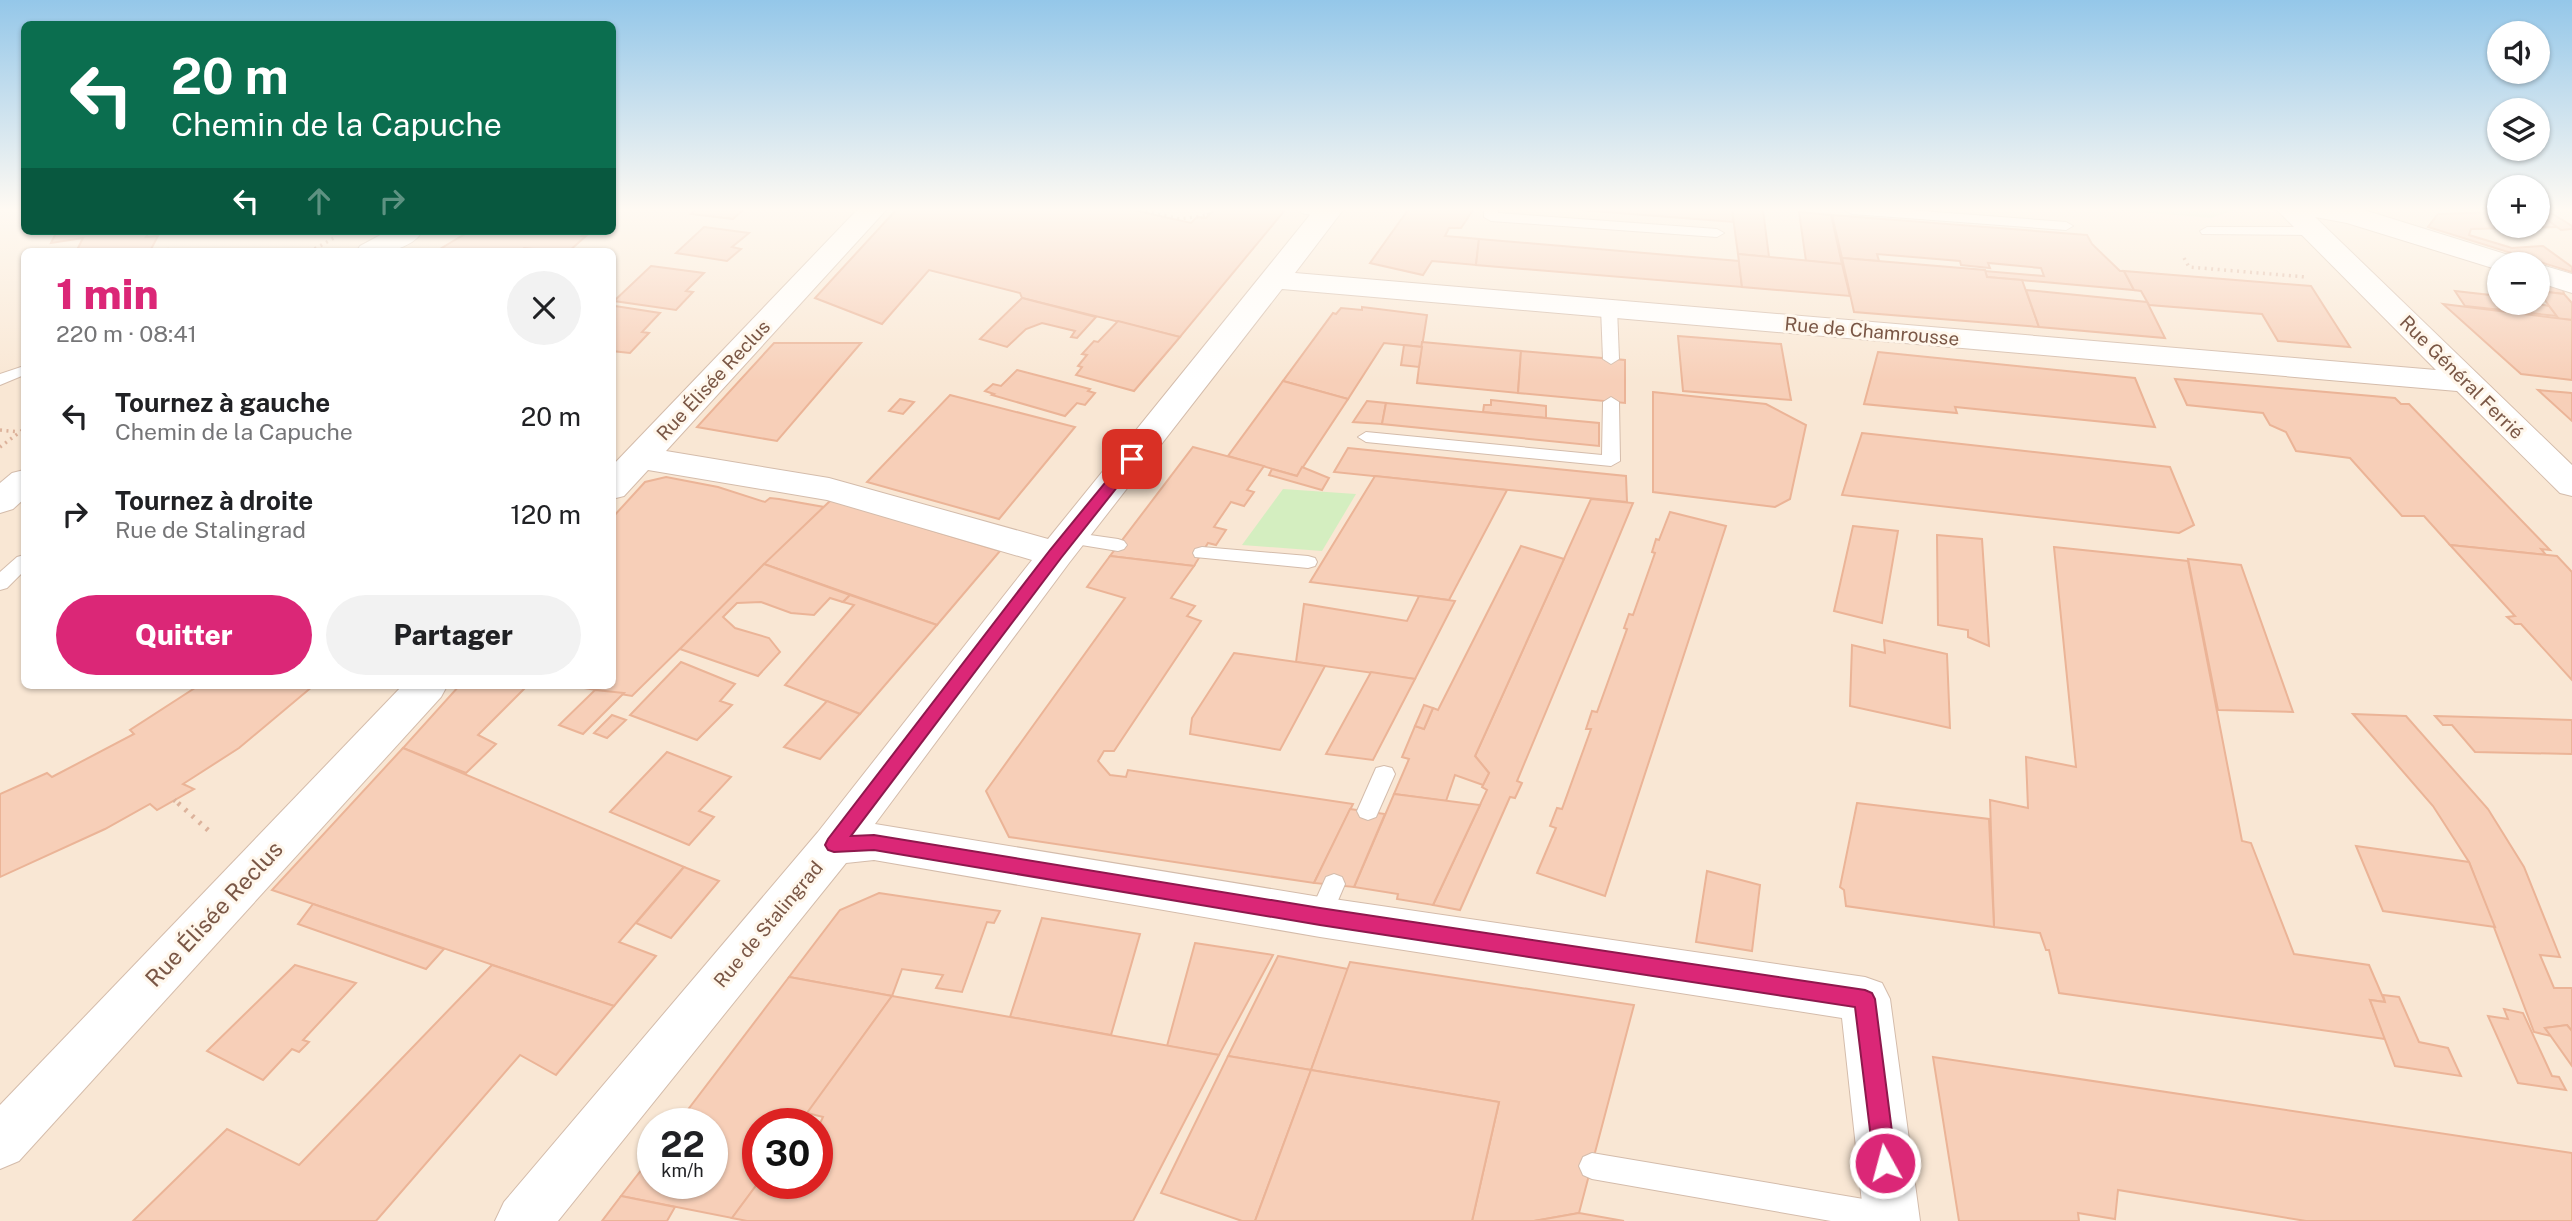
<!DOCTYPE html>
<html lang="fr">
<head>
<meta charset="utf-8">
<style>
  :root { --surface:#fff; --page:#f2f2f2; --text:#202124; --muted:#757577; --accent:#db2777 }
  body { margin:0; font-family:"Public Sans",sans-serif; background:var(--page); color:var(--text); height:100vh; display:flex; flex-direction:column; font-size:26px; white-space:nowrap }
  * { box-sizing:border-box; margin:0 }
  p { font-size:23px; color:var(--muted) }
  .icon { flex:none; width:38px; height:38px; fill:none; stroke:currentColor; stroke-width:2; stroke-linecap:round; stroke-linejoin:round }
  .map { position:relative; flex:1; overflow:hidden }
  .drawer { position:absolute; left:21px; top:248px; width:595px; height:441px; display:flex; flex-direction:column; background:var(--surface); border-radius:10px; box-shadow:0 2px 5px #0004 }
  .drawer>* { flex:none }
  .guide { position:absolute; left:21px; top:21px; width:595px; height:214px; border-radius:10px; box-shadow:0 2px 5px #0004; background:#0b6e4f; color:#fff; overflow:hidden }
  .buttons { position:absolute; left:2487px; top:21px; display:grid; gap:14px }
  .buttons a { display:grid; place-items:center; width:63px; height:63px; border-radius:50%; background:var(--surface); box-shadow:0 2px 5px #0004; font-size:35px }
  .speed { position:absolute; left:637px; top:1108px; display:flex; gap:14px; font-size:35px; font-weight:700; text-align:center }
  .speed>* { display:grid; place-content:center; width:91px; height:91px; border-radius:50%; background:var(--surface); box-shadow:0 2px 5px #0004; line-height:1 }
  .speed small { font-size:18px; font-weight:400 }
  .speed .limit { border:10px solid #d22; background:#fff; color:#111 }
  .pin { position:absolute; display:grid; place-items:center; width:60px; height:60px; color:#fff; margin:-30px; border-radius:14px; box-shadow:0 4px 10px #0006 }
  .me { position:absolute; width:77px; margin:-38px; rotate:353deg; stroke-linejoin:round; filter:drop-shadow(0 0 5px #0008) }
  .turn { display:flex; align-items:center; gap:24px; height:147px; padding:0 35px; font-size:32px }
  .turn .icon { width:91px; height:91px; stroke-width:2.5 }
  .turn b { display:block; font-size:49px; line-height:60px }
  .lanes { display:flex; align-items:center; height:66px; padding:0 35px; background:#0003; justify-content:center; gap:35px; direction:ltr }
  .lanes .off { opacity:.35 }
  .round { display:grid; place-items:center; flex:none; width:74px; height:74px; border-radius:37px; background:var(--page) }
  .head { display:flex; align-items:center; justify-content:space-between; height:119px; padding:0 35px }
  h1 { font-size:42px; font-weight:800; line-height:52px; color:var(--accent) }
  .button { display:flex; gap:14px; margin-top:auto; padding:14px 35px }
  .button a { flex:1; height:80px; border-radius:42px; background:var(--accent); color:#fff; font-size:28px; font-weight:800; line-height:80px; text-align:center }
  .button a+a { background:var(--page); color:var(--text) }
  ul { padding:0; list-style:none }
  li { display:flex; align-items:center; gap:21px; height:98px; padding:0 35px }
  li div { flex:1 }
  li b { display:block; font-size:26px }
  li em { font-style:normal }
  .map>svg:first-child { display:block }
  .residential { fill:#f9e7d4; fill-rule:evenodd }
  .green { fill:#d4eec0 }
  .building { fill:#f7cfb8; stroke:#ebb497; stroke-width:2 }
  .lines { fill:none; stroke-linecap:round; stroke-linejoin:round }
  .service-casing { stroke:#d4bcab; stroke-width:2 }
  .minor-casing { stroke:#d4bcab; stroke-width:2 }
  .tertiary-casing { stroke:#d4bcab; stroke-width:2 }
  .path-far2 { stroke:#dcb29b; stroke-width:3.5; stroke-dasharray:2 4.5; stroke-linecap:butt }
  .path-far1 { stroke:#dcb29b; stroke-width:4.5; stroke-dasharray:2 5; stroke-linecap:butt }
  .path { stroke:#dcb29b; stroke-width:5; stroke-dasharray:2.5 7; stroke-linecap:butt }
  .service { fill:#fff; fill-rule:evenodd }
  .minor { fill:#fff; fill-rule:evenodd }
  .tertiary { fill:#fff; fill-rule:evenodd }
  .route { fill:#db2777; stroke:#8e194d; stroke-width:2 }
  .labels { text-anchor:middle; stroke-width:6; stroke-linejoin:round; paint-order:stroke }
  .street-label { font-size:19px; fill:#7a5746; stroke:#fff7ec }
  .near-street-label { font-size:23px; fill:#7a5746; stroke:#fff7ec }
</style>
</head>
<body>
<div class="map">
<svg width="2572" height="1221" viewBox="0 0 2572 1221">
  <rect width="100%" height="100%" fill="#fef3e4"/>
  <path class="residential" d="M0,210h24v21h588l1,-21h1886v16h39v-16h34v1011h-2572zM24,252h588v434h-588zM2499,264h39v39h-39zM653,1124h59v59h-59zM758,1124h59v59h-59z"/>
  <g class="green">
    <polygon points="2116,210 2234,210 2211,218"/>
    <polygon points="1283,489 1356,494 1322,551 1242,545"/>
  </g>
  <g class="building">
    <polygon points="695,210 743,210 733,219 691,214"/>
    <polygon points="896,210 1133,210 1191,223 1197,217 1206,218 1214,210 1285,210 1180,337 1022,298 1020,293 929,270 882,324 815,298"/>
    <polygon points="1408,210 1473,210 1461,228 1449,228 1445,236 1479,239 1476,265 1432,261 1423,275 1370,263"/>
    <polygon points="1579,210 1732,210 1734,222"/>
    <polygon points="1732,210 1763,210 1769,257 1738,254"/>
    <polygon points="1799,212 1831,215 1842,264 1806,261"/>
    <polygon points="2499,212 2499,226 2538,226 2538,212 2558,227 2471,229 2469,235 2512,248 2543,246 2572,267 2572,272 2428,227 2438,214"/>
    <polygon points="2551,213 2572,226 2572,229 2561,230 2540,214"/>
    <polygon points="1832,215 2087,235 2092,244 2120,271 2124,271 2134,290 1987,277 1985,271 2044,276 2041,268 1988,263 1990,268 1961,265 1960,261 1877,254 1879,261 1842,258"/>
    <polygon points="704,227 749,233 732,247 741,249 727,261 676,253"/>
    <polygon points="57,231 150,231 146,237 158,236 150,251 167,249 165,252 76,252 83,238 51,243"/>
    <polygon points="470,231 588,231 582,236 586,236 568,252 524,248 519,252 435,252"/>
    <polygon points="1479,239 1739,261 1742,287 1476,265"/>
    <polygon points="1738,254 1842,264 1850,296 1742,287"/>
    <polygon points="1842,258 1985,270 1987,277 2022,280 2039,327 1854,312"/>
    <polygon points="651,266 704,273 686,291 693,292 676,310 614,301"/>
    <polygon points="2124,271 2311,286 2350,347 2278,341 2262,314 2149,305 2141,291 2134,290"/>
    <polygon points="2538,281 2563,289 2564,294 2538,291"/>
    <polygon points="2026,290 2147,302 2165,338 2039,327"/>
    <polygon points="2455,291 2499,296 2499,303 2533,303 2549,306 2557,316 2465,306"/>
    <polygon points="2538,291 2564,294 2572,303 2572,320 2559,319"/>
    <polygon points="1022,298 1096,317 1077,338 1071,337 1075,331 1042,323 1026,329 1007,347 980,339"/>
    <polygon points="2443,304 2572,320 2572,380 2521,374"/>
    <polygon points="615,306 660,313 642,332 649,333 630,353 612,351 612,309"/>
    <polygon points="1362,307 1427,315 1422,347 1384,343 1348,399 1283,381 1333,313 1336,314 1341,308 1362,310"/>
    <polygon points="1118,321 1180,337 1134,391 1076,375 1082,367 1078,366 1087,355 1082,354 1094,341 1098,342"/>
    <polygon points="1678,336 1781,344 1791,400 1683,391"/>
    <polygon points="1422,342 1521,351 1518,393 1417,383"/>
    <polygon points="774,343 861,343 777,441 697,427"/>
    <polygon points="1404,345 1422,347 1419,367 1401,365"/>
    <polygon points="1521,351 1625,360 1625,403 1518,393"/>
    <polygon points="1878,352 2135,378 2155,427 1955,407 1957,413 1864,404"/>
    <polygon points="1017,370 1090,389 1088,391 1095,393 1085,405 1077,403 1065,416 992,395 994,394 985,391 993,384 1001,386"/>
    <polygon points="2175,379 2395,398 2401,404 2409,404 2550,550 2541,549 2546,555 2450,545 2424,516 2402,516 2350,458 2296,451 2286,432 2270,425 2263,413 2187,405"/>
    <polygon points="1283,381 1348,399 1297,476 1228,456"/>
    <polygon points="2538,390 2572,393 2572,421"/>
    <polygon points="1653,392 1766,404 1806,425 1790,499 1775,507 1653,492"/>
    <polygon points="950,395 1075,427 999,519 867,482"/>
    <polygon points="900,399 914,402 903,414 889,411"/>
    <polygon points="1491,400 1546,406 1546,418 1483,412 1484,405 1491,405"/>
    <polygon points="1367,401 1386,403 1382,424 1353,422"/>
    <polygon points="1386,403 1599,423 1599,446 1382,424"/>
    <polygon points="1862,433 2170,467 2194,525 2179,533 1842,495"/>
    <polygon points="1193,447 1264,466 1247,490 1254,492 1244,506 1231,502 1214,527 1226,530 1216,545 1208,543 1194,566 1110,556"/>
    <polygon points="1348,448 1626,476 1627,502 1334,472"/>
    <polygon points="1302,467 1329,478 1322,490 1269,475 1272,469 1297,476"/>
    <polygon points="1375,476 1507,490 1449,600 1310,582"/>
    <polygon points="666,477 718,487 765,502 770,498 779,499 824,507 632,696 572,686 612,686 612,518 645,482"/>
    <polygon points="1591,499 1633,503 1517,781 1522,783 1515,798 1510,797 1460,910 1433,905 1487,790 1482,787 1489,773 1475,756"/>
    <polygon points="831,500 1000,551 937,625 764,564"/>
    <polygon points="1670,512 1726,526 1605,896 1537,873 1556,828 1550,826 1557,808 1562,809 1591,729 1586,729 1592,711 1597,712 1627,629 1624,628 1629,614 1633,615 1655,553 1652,552 1656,539 1659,540"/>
    <polygon points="1853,526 1898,531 1882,623 1834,611"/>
    <polygon points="1937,535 1982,539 1989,646 1968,637 1968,630 1938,625"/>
    <polygon points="2450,545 2557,556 2572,572 2572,680 2521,624 2515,624 2507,617 2515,616"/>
    <polygon points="1521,546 1564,559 1475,756 1489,773 1483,785 1455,775 1446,801 1394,794 1409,759 1402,757 1415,726 1424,729 1433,708 1438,710"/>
    <polygon points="2054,547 2188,561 2242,841 2251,843 2294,954 2369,965 2385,1002 2370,1000 2385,1039 2059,993 2049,950 2046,950 2040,933 1994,927 1990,800 2028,808 2026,757 2076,767"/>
    <polygon points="1110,556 1194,566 1171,598 1195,606 1187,616 1201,621 1114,751 1104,751 1098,761 1110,775 1126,777 1128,770 1353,804 1314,883 1009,837 986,791 1125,598 1087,587"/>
    <polygon points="2188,559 2241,565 2293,712 2218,710"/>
    <polygon points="764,564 850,595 843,602 830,598 814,615 791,613 761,602 737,603 723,617 735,628 769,638 780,652 758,676 680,649"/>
    <polygon points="850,595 937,625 860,714 785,685 854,605 843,602"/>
    <polygon points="1419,596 1455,601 1415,679 1296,662 1304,604 1407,621"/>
    <polygon points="1884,640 1947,654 1950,728 1850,706 1852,645 1885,653"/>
    <polygon points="1234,653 1325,666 1280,750 1190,734 1192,718"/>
    <polygon points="681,662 735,684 720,701 732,705 697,740 630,715"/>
    <polygon points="1371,672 1415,679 1373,760 1326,754"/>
    <polygon points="198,686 313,686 239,748 183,784 194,789 157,810 150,804 105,829 0,877 0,794 47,773 52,777 134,734 130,730"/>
    <polygon points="459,686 527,686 478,735 496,744 466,773 403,748"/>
    <polygon points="595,690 624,693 583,734 559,725"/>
    <polygon points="827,701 860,714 820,759 784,747"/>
    <polygon points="1424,705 1433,708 1424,729 1415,726"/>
    <polygon points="2353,714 2406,716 2488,809 2524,867 2560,957 2540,955 2554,988 2572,988 2572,1031 2567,1025 2545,1028 2551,1036 2534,1032 2469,862 2433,806"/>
    <polygon points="612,715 626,720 607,738 594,733"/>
    <polygon points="2435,716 2572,720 2572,754 2475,752 2452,725 2443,725"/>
    <polygon points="403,748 684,867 619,942 656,956 614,1006 272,890"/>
    <polygon points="667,752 731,777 699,811 714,817 689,845 610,812"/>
    <polygon points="1394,794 1480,805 1433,905 1397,899 1398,894 1354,887"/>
    <polygon points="1857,803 1989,819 1994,927 1846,906 1844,890 1840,887"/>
    <polygon points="1350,809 1385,814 1354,887 1314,883"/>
    <polygon points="2356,846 2469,862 2495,927 2383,911"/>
    <polygon points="684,867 719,881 671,938 636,923"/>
    <polygon points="1707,871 1760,885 1752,951 1696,942"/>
    <polygon points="879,893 1000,911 994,923 987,922 962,992 936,988 943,975 902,969 892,996 789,977 840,910"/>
    <polygon points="313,904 444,949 426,969 298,924"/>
    <polygon points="1042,918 1140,934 1111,1035 1010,1017"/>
    <polygon points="1195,943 1273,955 1219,1055 1167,1046"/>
    <polygon points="1278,956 1348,969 1311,1070 1228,1056"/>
    <polygon points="1350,962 1634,1005 1579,1213 1534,1221 1472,1221 1499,1102 1311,1070"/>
    <polygon points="295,965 356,983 303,1040 309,1042 299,1052 292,1049 263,1080 207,1051"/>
    <polygon points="492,965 614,1006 556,1075 520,1055 376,1221 133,1221 227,1129 299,1165"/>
    <polygon points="789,977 892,996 800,1124 758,1124 758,1183 732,1218 621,1196 653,1155 653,1183 712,1183 712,1124 677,1124"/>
    <polygon points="2383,995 2399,997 2419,1042 2448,1048 2461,1076 2395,1066 2370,1000 2385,1002"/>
    <polygon points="892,996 1010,1017 1219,1055 1133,1221 747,1221 732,1218 758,1183 817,1183 817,1130 823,1117 807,1113"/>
    <polygon points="2504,1009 2523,1013 2552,1076 2559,1077 2566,1090 2518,1083 2488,1016 2508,1019"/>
    <polygon points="2567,1025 2572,1031 2572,1066 2545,1028"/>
    <polygon points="1228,1056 1311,1070 1255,1221 1242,1221 1161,1193"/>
    <polygon points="1933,1057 2572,1153 2572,1221 2306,1221 2118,1190 2115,1219 2078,1213 2079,1221 1959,1221"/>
    <polygon points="1311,1070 1499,1102 1472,1221 1255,1221"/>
    <polygon points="621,1196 675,1207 667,1221 602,1221"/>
    <polygon points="1579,1213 1624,1221 1534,1221"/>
  </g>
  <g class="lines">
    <defs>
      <g id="service">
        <polygon points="1300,210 1327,210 1333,214 1326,218 1302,213"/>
        <polygon points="1484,210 1498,210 1498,213 1717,229 1724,233 1717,237 1491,221 1484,217"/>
        <polygon points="1845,210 1908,210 2066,222 2073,226 2066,230 1852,214"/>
        <polygon points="2207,227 2312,227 2319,231 2312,235 2202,234 2200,231"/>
        <polygon points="1609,303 1617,308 1619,359 1611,364 1603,359 1601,308"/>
        <polygon points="24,366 24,375 0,385 0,374"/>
        <polygon points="1611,397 1619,402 1620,461 1611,466 1366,442 1358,437 1366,432 1602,455 1603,402"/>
        <polygon points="1069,532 1118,539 1124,541 1127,545 1124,549 1118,551 1063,542 1060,538 1063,534"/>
        <polygon points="1202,547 1308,556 1315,558 1317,562 1315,566 1308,568 1195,557 1193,553 1195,549"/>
        <polygon points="24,555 24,571 7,588 0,590 0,572 17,557"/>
        <polygon points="1384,766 1392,768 1395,774 1376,817 1368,820 1360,817 1357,811 1376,768"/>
        <polygon points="1334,874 1342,877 1345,884 1328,924 1320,927 1312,924 1308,917 1326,877"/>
        <polygon points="1592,1153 1887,1203 1897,1207 1901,1217 1899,1221 1831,1221 1592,1179 1583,1175 1579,1166 1583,1157"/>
      </g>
      <g id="minor">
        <polygon points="857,210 886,210 666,451 829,478 1048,539 1314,210 1343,210 1295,273 2436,370 2277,210 2364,210 2518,258 2522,264 2499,264 2499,270 2347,223 2315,217 2572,465 2572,496 2560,493 2457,391 1282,289 1069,563 875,824 1320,897 1865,977 1882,983 1890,999 1920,1221 1864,1221 1842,1018 1320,937 874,860 846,863 558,1221 495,1221 504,1202 818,832 1032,560 827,500 648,470 624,496 612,499 612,466"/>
        <polygon points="2538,264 2572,274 2572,293 2538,282"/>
        <polygon points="402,686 447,686 441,697 19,1161 0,1169 0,1105"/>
      </g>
      <g id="tertiary">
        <path d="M388,231h35c-15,22 -43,21 -67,21l4,-6z"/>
        <polygon points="24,470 24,499 13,509 0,513 0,483 12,473"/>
      </g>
    </defs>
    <use href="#service" class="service-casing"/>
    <use href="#minor" class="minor-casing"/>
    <use href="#tertiary" class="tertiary-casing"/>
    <g class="path-far2">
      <polyline points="1139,210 1180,219 1209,215 1207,210"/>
      <polyline points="309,252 334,238"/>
      <polyline points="2184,258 2189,267 2306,277"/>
      <polyline points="0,430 19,432"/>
      <polyline points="0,447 24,429"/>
    </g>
    <polyline class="path-far1" points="174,800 180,805"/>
    <polyline class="path" points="178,803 209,831"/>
    <use href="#service" class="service"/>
    <use href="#minor" class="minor"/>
    <use href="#tertiary" class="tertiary"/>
  </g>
  <linearGradient id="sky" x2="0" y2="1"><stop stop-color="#94c7e9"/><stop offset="0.55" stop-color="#fffaf3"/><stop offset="1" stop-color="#fffaf3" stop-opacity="0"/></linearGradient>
  <rect width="2572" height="381" fill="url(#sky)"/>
  <polygon class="route" points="1132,454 1139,459 1137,462 1061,558 851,836 874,835 1320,908 1865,990 1872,993 1875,999 1896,1163 1893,1171 1885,1174 1877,1171 1874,1163 1855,1007 1320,925 874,850 834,852 828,850 825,845 828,839 1050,550 1127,456"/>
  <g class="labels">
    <g class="street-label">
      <text transform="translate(1872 331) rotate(5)" y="7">Rue de Chamrousse</text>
      <text transform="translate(2462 377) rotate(45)" y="7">Rue Général Ferrié</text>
      <text transform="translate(713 380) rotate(-47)" y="7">Rue Élisée Reclus</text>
      <text transform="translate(768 924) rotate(-50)" y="7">Rue de Stalingrad</text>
    </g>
    <g class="near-street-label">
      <text transform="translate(214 914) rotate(-47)" y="8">Rue Élisée Reclus</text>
    </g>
  </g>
</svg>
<div class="buttons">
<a><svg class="icon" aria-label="sound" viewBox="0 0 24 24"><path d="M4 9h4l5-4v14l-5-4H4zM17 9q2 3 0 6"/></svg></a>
<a><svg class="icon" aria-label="layers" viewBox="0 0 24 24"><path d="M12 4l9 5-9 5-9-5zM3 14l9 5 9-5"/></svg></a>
<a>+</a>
<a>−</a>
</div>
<div class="speed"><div>22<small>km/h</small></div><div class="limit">30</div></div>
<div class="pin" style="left:1132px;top:459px;background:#d93025"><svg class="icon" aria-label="arrive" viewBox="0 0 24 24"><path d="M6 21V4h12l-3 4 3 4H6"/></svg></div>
<svg class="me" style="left:1885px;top:1163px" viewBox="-20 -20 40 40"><circle r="17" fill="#db2777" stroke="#fff" stroke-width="3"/><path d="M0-11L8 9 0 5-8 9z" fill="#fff"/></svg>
<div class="guide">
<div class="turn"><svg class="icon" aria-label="left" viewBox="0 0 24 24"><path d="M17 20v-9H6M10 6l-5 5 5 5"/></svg><div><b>20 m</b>Chemin de la Capuche</div></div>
<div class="lanes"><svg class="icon" aria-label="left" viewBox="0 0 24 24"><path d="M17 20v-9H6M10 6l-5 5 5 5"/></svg><svg class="icon off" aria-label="ahead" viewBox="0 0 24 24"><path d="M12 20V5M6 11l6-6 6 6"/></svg><svg class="icon off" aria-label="right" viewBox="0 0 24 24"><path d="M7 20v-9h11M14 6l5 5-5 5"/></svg></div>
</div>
<section class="drawer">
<div class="head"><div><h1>1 min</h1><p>220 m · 08:41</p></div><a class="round"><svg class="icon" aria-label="close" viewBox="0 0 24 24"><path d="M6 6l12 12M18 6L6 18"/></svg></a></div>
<ul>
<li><svg class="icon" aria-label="left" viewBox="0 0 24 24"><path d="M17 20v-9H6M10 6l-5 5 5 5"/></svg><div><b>Tournez à gauche</b><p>Chemin de la Capuche</p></div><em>20 m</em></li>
<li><svg class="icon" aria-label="right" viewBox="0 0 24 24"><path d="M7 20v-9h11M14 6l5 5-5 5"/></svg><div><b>Tournez à droite</b><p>Rue de Stalingrad</p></div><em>120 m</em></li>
</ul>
<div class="button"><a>Quitter</a><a>Partager</a></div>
</section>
</div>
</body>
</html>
